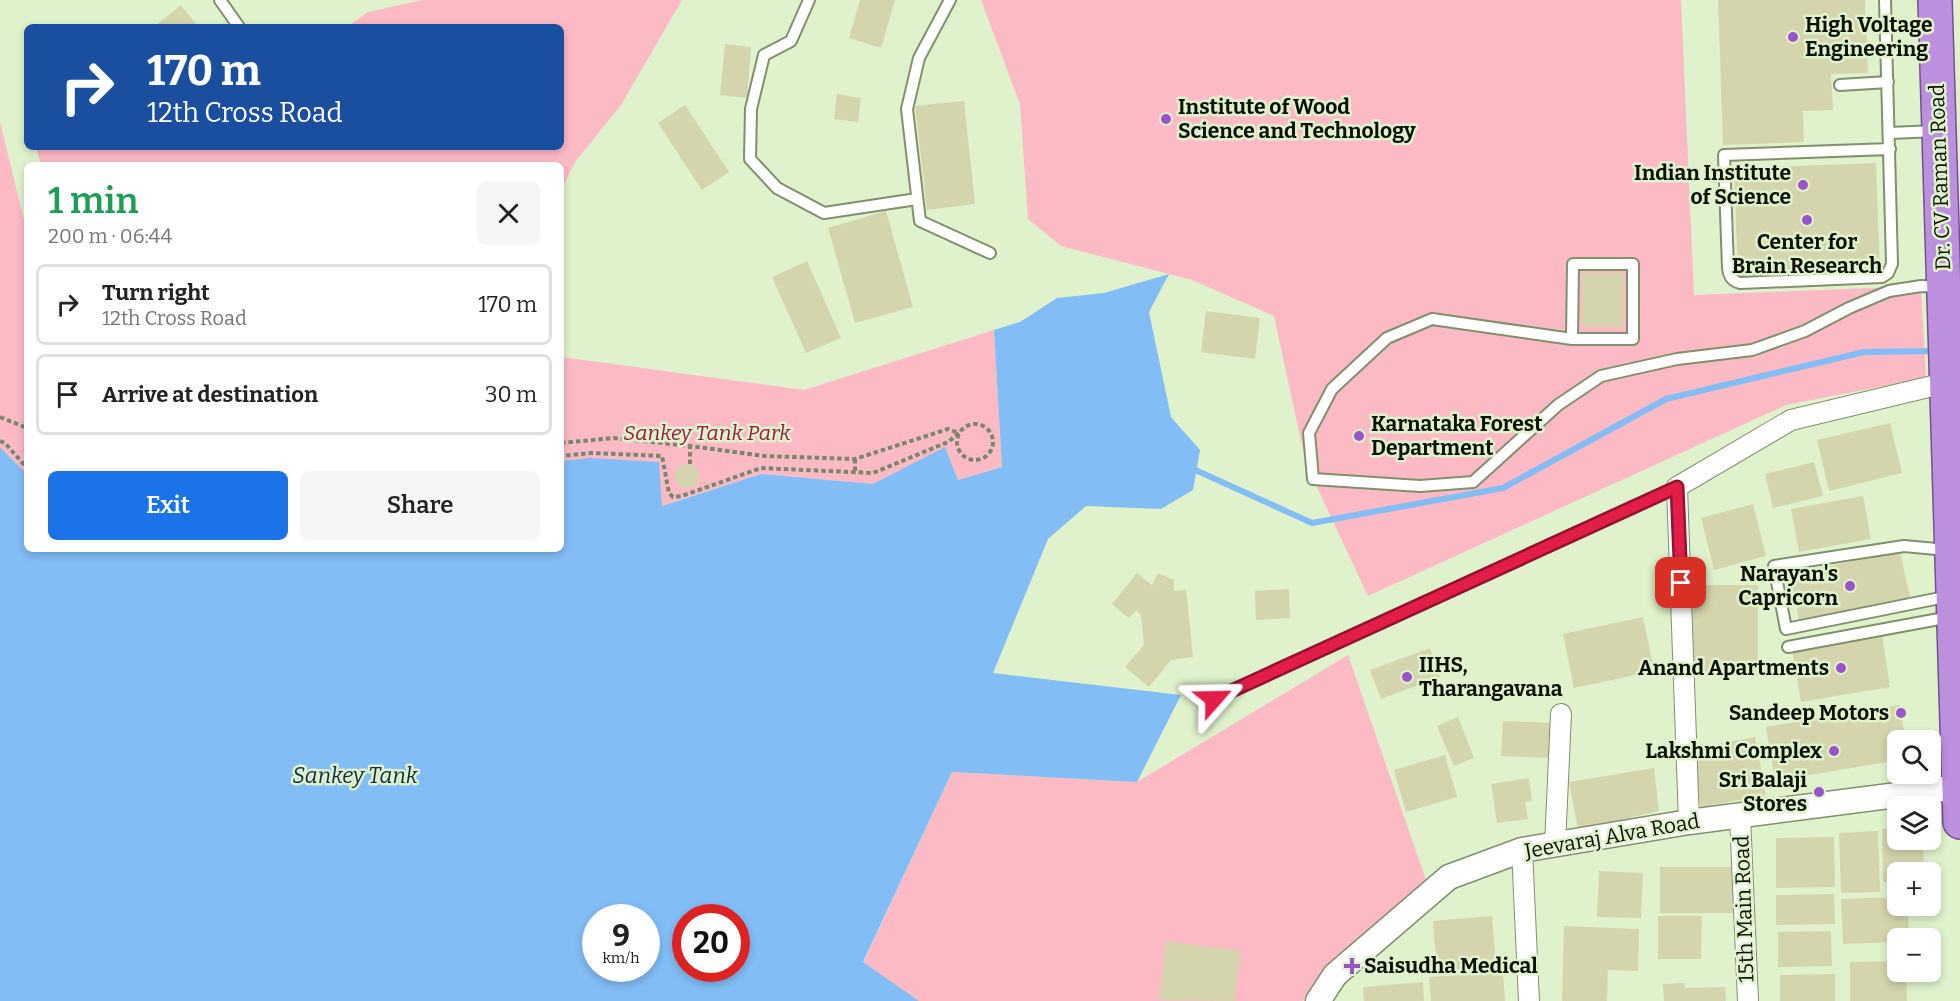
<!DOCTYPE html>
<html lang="en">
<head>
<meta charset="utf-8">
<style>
  :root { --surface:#fff; --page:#f6f6f6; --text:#222; --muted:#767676; --line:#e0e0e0; --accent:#1a73e8 }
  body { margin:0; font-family:Bitter,serif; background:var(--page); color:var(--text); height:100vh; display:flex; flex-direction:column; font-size:22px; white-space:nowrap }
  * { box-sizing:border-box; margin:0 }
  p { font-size:20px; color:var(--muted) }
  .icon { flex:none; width:33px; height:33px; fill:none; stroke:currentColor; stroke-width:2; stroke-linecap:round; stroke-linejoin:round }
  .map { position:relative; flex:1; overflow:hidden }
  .sheet { position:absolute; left:24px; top:162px; width:540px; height:390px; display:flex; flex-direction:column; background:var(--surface); border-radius:9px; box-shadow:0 3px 9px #0003 }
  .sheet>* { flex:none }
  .guide { position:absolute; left:24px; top:24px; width:540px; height:126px; border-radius:9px; box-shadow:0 3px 9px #0003; background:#1a4fa0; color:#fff; overflow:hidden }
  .fabs { position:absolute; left:1887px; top:730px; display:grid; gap:12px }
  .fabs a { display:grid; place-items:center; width:54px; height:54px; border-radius:9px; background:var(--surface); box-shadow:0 3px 9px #0003; font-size:30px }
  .speed { position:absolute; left:582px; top:904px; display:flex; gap:12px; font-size:30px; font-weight:700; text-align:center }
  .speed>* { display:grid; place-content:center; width:78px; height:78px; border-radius:50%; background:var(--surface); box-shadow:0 3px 9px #0003; line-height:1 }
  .speed small { font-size:15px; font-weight:400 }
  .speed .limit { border:9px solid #d22; background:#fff; color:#111 }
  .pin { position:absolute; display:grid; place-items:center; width:51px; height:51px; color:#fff; margin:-26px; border-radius:12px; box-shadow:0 3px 9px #0006 }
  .me { position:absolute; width:66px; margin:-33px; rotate:65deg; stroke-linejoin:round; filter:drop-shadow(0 0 4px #0008) }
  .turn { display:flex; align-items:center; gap:21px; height:126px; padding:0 24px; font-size:27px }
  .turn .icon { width:78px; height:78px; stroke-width:2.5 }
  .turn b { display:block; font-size:42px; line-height:51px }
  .round { display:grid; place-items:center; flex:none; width:63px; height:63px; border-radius:9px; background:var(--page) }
  .summary { display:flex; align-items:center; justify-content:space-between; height:102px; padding:0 24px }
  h1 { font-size:36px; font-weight:600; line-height:45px; color:#1e9e55 }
  .action { display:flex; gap:12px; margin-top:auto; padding:12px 24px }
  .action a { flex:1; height:69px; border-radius:9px; background:var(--accent); color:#fff; font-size:24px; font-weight:600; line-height:69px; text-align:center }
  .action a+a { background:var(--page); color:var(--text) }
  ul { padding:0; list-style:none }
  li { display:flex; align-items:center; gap:18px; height:81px; margin:0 12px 9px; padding:0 12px; border:3px solid var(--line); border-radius:9px }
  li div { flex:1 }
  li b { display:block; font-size:22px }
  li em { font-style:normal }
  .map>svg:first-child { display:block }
  .green { fill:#fcbac5 }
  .water { fill:#82bdf6; fill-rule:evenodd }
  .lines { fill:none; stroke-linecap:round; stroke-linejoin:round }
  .stream { stroke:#82bdf6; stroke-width:6 }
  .building { fill:#d4d5ac }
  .service-casing { stroke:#80906d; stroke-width:14 }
  .minor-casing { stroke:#80906d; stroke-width:22 }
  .tertiary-casing { stroke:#80906d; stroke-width:27 }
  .trunk-casing { stroke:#73518e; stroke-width:36 }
  .path { stroke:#7a876d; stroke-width:4; stroke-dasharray:4.5 3; stroke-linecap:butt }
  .service { stroke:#fff; stroke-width:10 }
  .minor { stroke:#fff; stroke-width:20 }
  .tertiary { stroke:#fff; stroke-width:24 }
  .trunk { stroke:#bc8fdf; stroke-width:33 }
  .route-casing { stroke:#92132f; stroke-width:15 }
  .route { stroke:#e11d48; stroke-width:10 }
  .poi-dot { fill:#9855ca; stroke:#e0f2cc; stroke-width:2 }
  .labels { text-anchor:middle; stroke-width:5; stroke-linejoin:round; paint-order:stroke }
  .poi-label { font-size:21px; font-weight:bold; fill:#0b1105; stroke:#e0f2cc; text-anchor:end }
  .street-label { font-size:21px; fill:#0b1105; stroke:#e0f2cc }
  .park-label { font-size:21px; font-style:italic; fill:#951c43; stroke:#e0f2cc }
  .water-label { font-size:22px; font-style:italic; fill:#0d2d49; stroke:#e0f2cc }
</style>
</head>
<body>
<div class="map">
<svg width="1960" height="1001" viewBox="0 0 1960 1001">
  <rect width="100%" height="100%" fill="#e0f2cc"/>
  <g class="green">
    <polygon points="423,0 682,0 621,105 575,162 561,190 561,165 41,165 36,147 561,147 561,27 347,27 368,12"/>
    <polygon points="981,0 1681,0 1694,295 1921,286 1926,378 1786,405 1368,596 1306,464 1274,316 1192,280 1061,246 1028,219 1020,104"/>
    <polygon points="0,122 27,232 27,474 0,447"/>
    <polygon points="994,330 1002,467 958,480 945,448 873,484 761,474 661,506 561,461 561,357 804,390"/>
    <polygon points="1348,655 1426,880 1323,969 1303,1001 919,1001 863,963 952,772 1137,782"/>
  </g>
  <path class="water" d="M1169,274l-20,38 22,105 29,33 -7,40 -32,19 -75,-3 -38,33 -55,134 188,22 -44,87 -185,-10 -89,190 56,39h-919v-554l27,27v75h534v-88l29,-3 69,4 3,44 99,-32 112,10 72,-37 13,33 44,-13 -8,-137 26,-8 37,-24 47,-5zM596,918h50v51h-50zM686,918h50v51h-50z"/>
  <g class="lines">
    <polyline class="stream" points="1191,468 1312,523 1503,488 1666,399 1864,352 1935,351"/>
  </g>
  <g class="building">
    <polygon points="860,0 895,0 881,48 849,38"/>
    <polygon points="1718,0 1865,0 1868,73 1831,74 1833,110 1803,111 1804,142 1723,145"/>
    <polygon points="181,5 198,27 154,27"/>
    <polygon points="725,44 751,47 747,98 720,95"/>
    <polygon points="837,94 861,98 858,122 834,119"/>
    <polygon points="964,101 975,204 927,210 915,106"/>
    <polygon points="685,105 729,172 702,190 658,123"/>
    <polygon points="1876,163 1880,272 1738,277 1734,168"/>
    <polygon points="886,211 913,307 855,323 828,228"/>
    <polygon points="807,261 841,338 806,353 772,277"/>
    <polygon points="1582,273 1624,273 1623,327 1582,327"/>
    <polygon points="1206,311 1260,318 1255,359 1201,352"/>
    <polygon points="1890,423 1902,473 1829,491 1817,440"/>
    <polygon points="1814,462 1823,496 1773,508 1765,474"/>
    <circle cx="687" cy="476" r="12"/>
    <polygon points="1863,496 1871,539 1799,552 1791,509"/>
    <polygon points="1753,504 1766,556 1714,570 1701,518"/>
    <polygon points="1900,552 1910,597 1799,620 1790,574"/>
    <polygon points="1137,573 1152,585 1158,573 1174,580 1174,591 1186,590 1193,657 1171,660 1149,687 1125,667 1144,645 1141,615 1136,610 1129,618 1112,604"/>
    <polygon points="1693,585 1758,585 1758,676 1693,677"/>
    <polygon points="1289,589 1290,618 1256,620 1255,591"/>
    <polygon points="1643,617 1654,671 1574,688 1563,634"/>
    <polygon points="1882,635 1890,687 1801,702 1792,650"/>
    <polygon points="1430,648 1440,677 1381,699 1370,670"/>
    <polygon points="1899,705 1906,741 1898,741 1898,760 1775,781 1766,727"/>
    <polygon points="1458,717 1474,758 1454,766 1437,726"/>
    <polygon points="1503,721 1552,723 1550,758 1501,756"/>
    <polygon points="1755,737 1766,795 1701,807 1690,749"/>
    <polygon points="1445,755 1457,797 1406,812 1394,770"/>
    <polygon points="1654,768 1659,811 1578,830 1569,782"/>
    <polygon points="1529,778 1532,801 1525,802 1528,819 1497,823 1491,784"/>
    <polygon points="1898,828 1898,840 1923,840 1924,873 1898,873 1898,882 1883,882 1882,829"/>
    <polygon points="1878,831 1880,892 1841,893 1839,833"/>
    <polygon points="1834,837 1835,887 1776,888 1776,838"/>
    <rect x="1660" y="867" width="76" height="46"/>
    <polygon points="1599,871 1643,873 1641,918 1597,917"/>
    <polygon points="1834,894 1835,924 1776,925 1776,895"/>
    <polygon points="1898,897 1898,906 1908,906 1909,939 1898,939 1898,942 1843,944 1841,899"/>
    <polygon points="1492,916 1496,966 1437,971 1433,921"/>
    <polygon points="1658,916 1702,916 1701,959 1658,959"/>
    <polygon points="1564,926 1639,929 1638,971 1608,970 1607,1001 1562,1001"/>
    <polygon points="1831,931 1832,966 1778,967 1778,932"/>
    <polygon points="1166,941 1241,951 1234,1001 1159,1000"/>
    <polygon points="1898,961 1898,972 1906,972 1907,1001 1850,1001 1850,962"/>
    <polygon points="1503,971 1505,1001 1431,1001 1429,977"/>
    <polygon points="1835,974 1835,1001 1780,1001 1780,975"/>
    <polygon points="1423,982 1424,1001 1364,1001 1363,987"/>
    <polygon points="1684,983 1685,988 1725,987 1726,1001 1664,1001 1663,984"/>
  </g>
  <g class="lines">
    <defs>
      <g id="service">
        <polyline points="220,0 239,27"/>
        <polyline points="809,0 791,41 764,55 751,109 750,159 777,188 824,213 917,199"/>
        <polyline points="950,0 919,58 907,109 920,221 990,253"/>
        <path d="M1885,0l7,264 -4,9 -6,4 -142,6c-8,-2 -11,-6 -12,-15l-4,-113 166,-6"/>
        <polyline points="1840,85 1888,82"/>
        <polyline points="1889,133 1937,131"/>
        <polyline points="1572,339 1573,264 1633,264 1633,339 1572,339 1432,319 1387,338 1332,389 1309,433 1313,479 1420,486 1473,482 1558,405 1601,376 1677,359 1752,350 1805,331 1849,308 1889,291 1921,286 1939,287"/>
        <polyline points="1947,550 1904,546 1774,566 1786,629 1950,596"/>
        <polyline points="1788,647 1950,617"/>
        <polyline points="1214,699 1677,487"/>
      </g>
      <g id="minor">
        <polyline points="1740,816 1748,1001"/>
        <polyline points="1689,822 1677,487 1791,420 1945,383"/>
        <polyline points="1555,845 1561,714"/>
        <polyline points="1522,850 1529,1001"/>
      </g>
      <polyline id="tertiary" points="1318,1001 1335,975 1449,877 1522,850 1689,822 1959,787"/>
      <polyline id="trunk" points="1935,0 1960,822"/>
    </defs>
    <use href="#service" class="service-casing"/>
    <use href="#minor" class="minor-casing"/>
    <use href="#tertiary" class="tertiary-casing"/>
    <use href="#trunk" class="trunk-casing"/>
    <g class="path">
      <polyline points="0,417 27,428"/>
      <circle cx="975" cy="442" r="18"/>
      <polyline points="0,441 5,443 27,468"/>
      <polyline points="561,443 614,438 690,446 764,456 855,459 948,429 959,433 948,442 873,473 761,468 682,496 673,497 669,493 662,456 592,453 561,456"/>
      <polyline points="855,459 855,473"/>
      <polyline points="690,464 690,446"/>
    </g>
    <use href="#service" class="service"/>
    <use href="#minor" class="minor"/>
    <use href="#tertiary" class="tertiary"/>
    <use href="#trunk" class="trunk"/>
  </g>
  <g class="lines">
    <defs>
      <polyline id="route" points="1214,699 1677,487 1681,583"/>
    </defs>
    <use href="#route" class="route-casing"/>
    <use href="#route" class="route"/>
  </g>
  <g class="poi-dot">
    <circle cx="1793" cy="37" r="6"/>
    <circle cx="1166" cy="119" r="6"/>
    <circle cx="1803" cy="185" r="6"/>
    <circle cx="1807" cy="220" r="6"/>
    <circle cx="1359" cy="436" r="6"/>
    <circle cx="1850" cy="586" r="6"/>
    <circle cx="1841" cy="668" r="6"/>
    <circle cx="1407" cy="677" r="6"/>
    <circle cx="1901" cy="713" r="6"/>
    <circle cx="1834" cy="751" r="6"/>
    <circle cx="1819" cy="792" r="6"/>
    <path d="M1349 957h6v6h6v6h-6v6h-6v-6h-6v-6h6z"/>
  </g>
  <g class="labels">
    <g class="poi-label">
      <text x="1805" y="32" text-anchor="start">High Voltage<tspan x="1805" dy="24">Engineering</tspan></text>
      <text x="1178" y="114" text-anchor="start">Institute of Wood<tspan x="1178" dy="24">Science and Technology</tspan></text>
      <text x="1791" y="180">Indian Institute<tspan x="1791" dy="24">of Science</tspan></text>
      <text x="1807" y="249" text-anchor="middle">Center for<tspan x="1807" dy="24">Brain Research</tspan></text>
      <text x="1371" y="431" text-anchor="start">Karnataka Forest<tspan x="1371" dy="24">Department</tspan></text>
      <text x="1838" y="581">Narayan's<tspan x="1838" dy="24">Capricorn</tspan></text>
      <text x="1419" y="672" text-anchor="start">IIHS,<tspan x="1419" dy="24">Tharangavana</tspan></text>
      <text x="1829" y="675">Anand Apartments</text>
      <text x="1889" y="720">Sandeep Motors</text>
      <text x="1822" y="758">Lakshmi Complex</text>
      <text x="1807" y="787">Sri Balaji<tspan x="1807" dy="24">Stores</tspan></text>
      <text x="1364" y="973" text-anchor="start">Saisudha Medical</text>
    </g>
    <g class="street-label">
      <text transform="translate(1940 177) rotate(-92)" y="7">Dr. CV Raman Road</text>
      <text transform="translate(1612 836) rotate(-10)" y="7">Jeevaraj Alva Road</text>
      <text transform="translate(1744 909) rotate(-92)" y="7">15th Main Road</text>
    </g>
    <g class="park-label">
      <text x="707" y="440">Sankey Tank Park</text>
    </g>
    <g class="water-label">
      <text x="355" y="783">Sankey Tank</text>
    </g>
  </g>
</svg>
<div class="fabs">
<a><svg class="icon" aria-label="search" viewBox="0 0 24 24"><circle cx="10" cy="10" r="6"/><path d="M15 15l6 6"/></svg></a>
<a><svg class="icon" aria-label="layers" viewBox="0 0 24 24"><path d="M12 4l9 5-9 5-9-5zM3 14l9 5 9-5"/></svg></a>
<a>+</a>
<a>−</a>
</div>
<div class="speed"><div>9<small>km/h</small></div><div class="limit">20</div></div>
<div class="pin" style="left:1681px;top:583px;background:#d93025"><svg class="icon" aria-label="arrive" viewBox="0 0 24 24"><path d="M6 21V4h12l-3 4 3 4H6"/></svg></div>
<svg class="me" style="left:1214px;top:699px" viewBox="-20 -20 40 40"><path d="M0-17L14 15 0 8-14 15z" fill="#e11d48" stroke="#fff" stroke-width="4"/></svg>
<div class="guide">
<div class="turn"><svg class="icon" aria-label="right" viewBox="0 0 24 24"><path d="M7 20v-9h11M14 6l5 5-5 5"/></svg><div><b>170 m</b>12th Cross Road</div></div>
</div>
<section class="sheet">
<div class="summary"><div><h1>1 min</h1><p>200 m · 06:44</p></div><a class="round"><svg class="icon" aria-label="close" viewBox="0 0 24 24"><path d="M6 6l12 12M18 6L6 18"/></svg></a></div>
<ul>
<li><svg class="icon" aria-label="right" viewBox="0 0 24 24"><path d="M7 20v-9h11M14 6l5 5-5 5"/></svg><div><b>Turn right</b><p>12th Cross Road</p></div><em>170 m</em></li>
<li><svg class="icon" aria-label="arrive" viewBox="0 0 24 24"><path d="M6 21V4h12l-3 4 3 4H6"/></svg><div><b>Arrive at destination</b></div><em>30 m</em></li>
</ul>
<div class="action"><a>Exit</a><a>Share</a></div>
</section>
</div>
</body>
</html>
